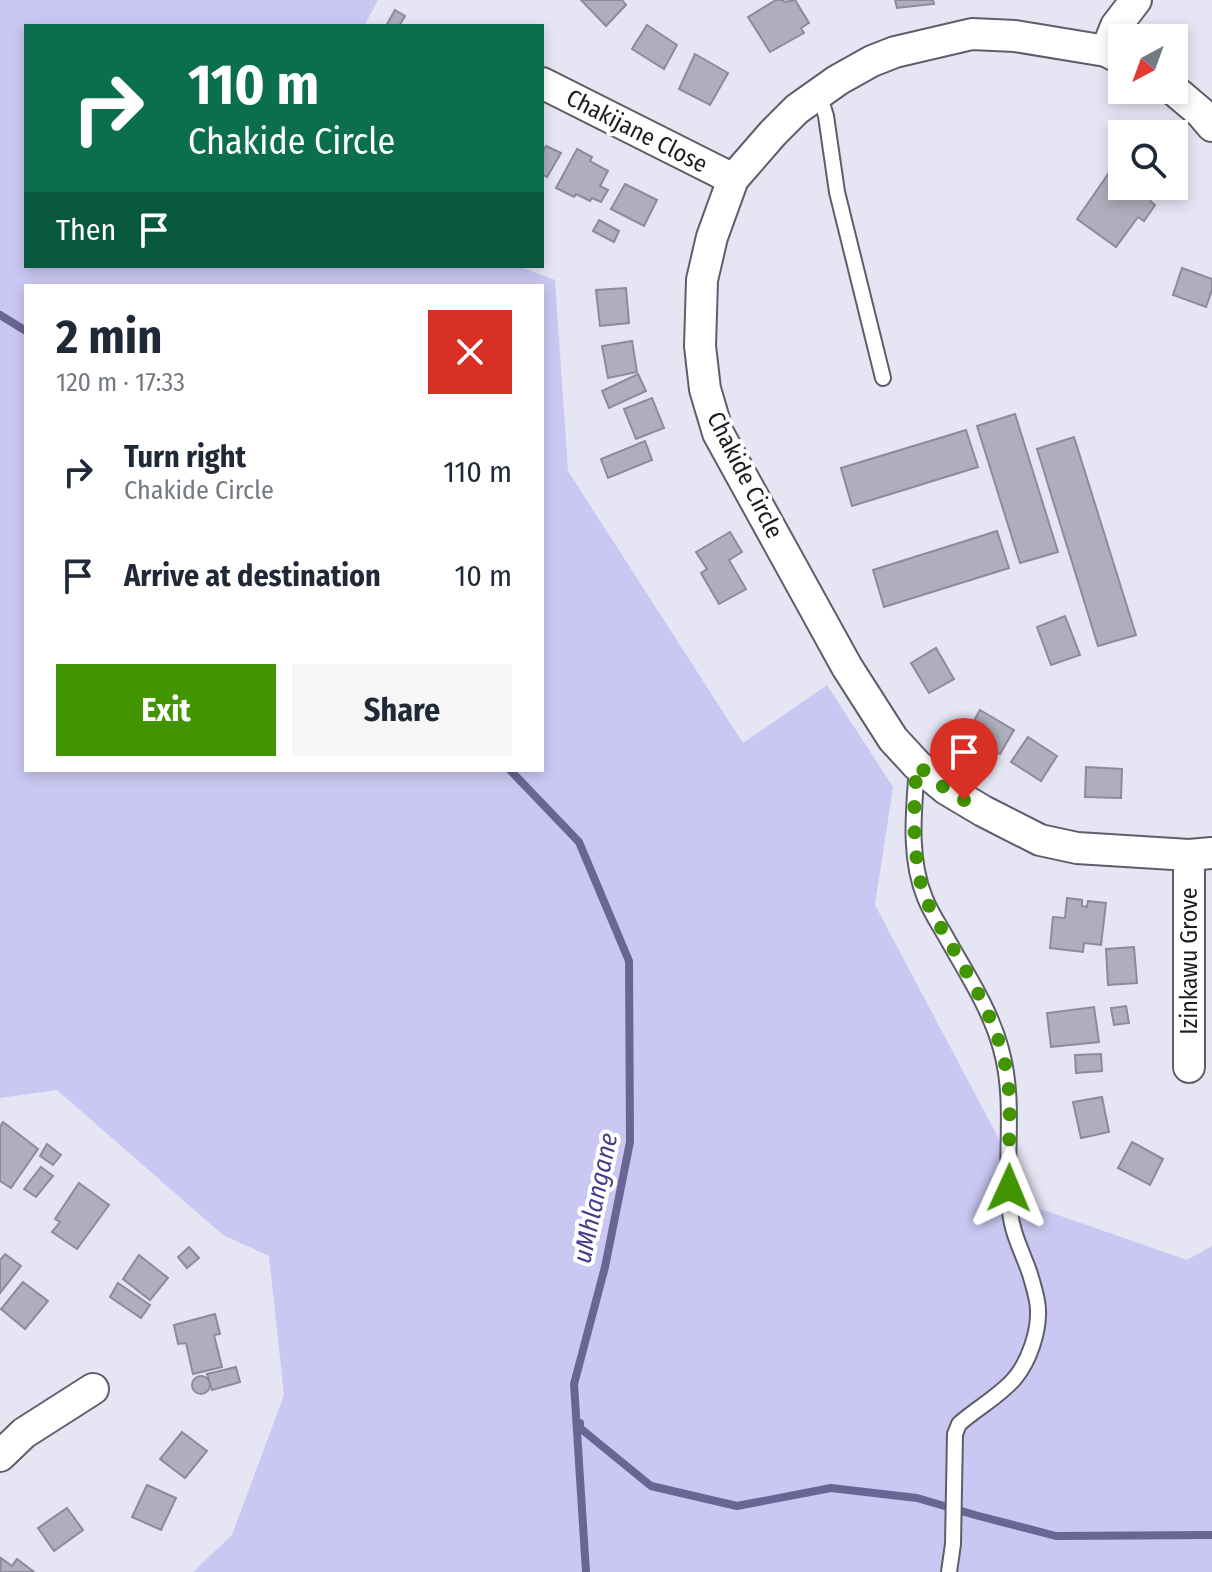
<!DOCTYPE html>
<html lang="en">
<head>
<meta charset="utf-8">
<style>
  :root { --surface:#fff; --page:#f6f6f7; --text:#1f2937; --muted:#747a83; --accent:#429500 }
  body { margin:0; font-family:"Fira Sans Condensed",sans-serif; background:var(--page); color:var(--text); height:100vh; display:flex; flex-direction:column; font-size:30px; white-space:nowrap }
  * { box-sizing:border-box; margin:0 }
  p { font-size:26px; color:var(--muted) }
  .icon { flex:none; width:44px; height:44px; fill:none; stroke:currentColor; stroke-width:2; stroke-linecap:round; stroke-linejoin:round }
  .map { position:relative; flex:1; overflow:hidden }
  .drawer { position:absolute; left:24px; top:284px; width:520px; height:488px; display:flex; flex-direction:column; background:var(--surface); border-radius:0px; box-shadow:0 4px 12px #0003 }
  .drawer>* { flex:none }
  .banner { position:absolute; left:24px; top:24px; width:520px; height:244px; border-radius:0px; box-shadow:0 4px 12px #0003; background:#0b6e4f; color:#fff; overflow:hidden }
  .needle { width:52px; rotate:221deg }
  .buttons { position:absolute; left:1108px; top:24px; display:grid; gap:16px }
  .buttons a { display:grid; place-items:center; width:80px; height:80px; border-radius:0px; background:var(--surface); box-shadow:0 4px 12px #0003; font-size:40px }
  .pin { position:absolute; display:grid; place-items:center; width:68px; height:68px; color:#fff; margin:-82px -34px; border-radius:50% 50% 50% 0; rotate:-45deg; box-shadow:0 0 8px #0007 }
  .pin .icon { rotate:45deg }
  .me { position:absolute; width:88px; margin:-44px; rotate:1deg; stroke-linejoin:round; filter:drop-shadow(0 0 6px #0008) }
  .turn { display:flex; align-items:center; gap:28px; height:168px; padding:0 32px; font-size:36px }
  .turn .icon { width:104px; height:104px; stroke-width:2.5 }
  .turn b { display:block; font-size:56px; line-height:68px }
  .then { display:flex; align-items:center; height:76px; padding:0 32px; background:#0003; gap:16px; font-size:30px }
  .round { display:grid; place-items:center; flex:none; width:84px; height:84px; border-radius:0px; background:var(--page) }
  .overview { display:flex; align-items:center; justify-content:space-between; height:136px; padding:0 32px }
  h1 { font-size:48px; font-weight:700; line-height:60px }
  .action { display:flex; gap:16px; margin-top:auto; padding:16px 32px }
  .action a { flex:1; height:92px; border-radius:0px; background:var(--accent); color:#fff; font-size:32px; font-weight:700; line-height:92px; text-align:center }
  .action a+a { background:var(--page); color:var(--text) }
  ul { padding:0; list-style:none }
  li { display:flex; align-items:center; gap:24px; height:104px; padding:0 32px }
  li div { flex:1 }
  li b { display:block; font-size:30px }
  li em { font-style:normal }
  .map>svg:first-child { display:block }
  .green { fill:#cac8f2; fill-rule:evenodd }
  .lines { fill:none; stroke-linecap:round; stroke-linejoin:round }
  .stream { stroke:#696594; stroke-width:8 }
  .building { fill:#aeaebc; stroke:#8b8b99; stroke-width:2 }
  .service-casing { stroke:#5e5e6b; stroke-width:18 }
  .minor-casing { stroke:#5e5e6b; stroke-width:34 }
  .service { stroke:#fff; stroke-width:14 }
  .minor { stroke:#fff; stroke-width:30 }
  .route { stroke:#429500; stroke-width:14; stroke-dasharray:0 25.2 }
  .labels { text-anchor:middle; stroke-width:8; stroke-linejoin:round; paint-order:stroke }
  .street-label { font-size:24px; fill:#1b1b20; stroke:#fff }
  .water-label { font-size:26px; font-style:italic; fill:#493c8b; stroke:#fff }
</style>
</head>
<body>
<div class="map">
<svg width="1212" height="1572" viewBox="0 0 1212 1572">
  <rect width="100%" height="100%" fill="#e5e5f4"/>
  <path class="green" d="M0,0h378l-14,26h-338v240h492l37,14 13,191 175,272 84,-58 66,102 -18,118 160,302 152,53 25,-14v326h-1019l39,-37 52,-140 -15,-139 -46,-21 -166,-145 -57,8zM26,286h516v484h-516z"/>
  <g class="lines">
    <g class="stream">
      <polyline points="0,315 26,331"/>
      <polyline points="510,770 579,842 629,961 630,1142 605,1267 574,1384 586,1572"/>
      <polyline points="580,1423 580,1428 651,1486 737,1506 831,1488 917,1498 975,1515 1056,1536 1212,1535"/>
    </g>
  </g>
  <g class="building">
    <polygon points="581,0 622,0 626,5 606,26"/>
    <polygon points="776,0 783,0 784,2 795,0 809,23 801,28 804,33 770,52 748,17"/>
    <polygon points="895,0 933,0 934,4 897,8"/>
    <polygon points="395,10 405,16 399,26 386,26"/>
    <polygon points="647,25 677,45 664,69 632,49"/>
    <polygon points="695,54 728,73 710,105 679,89"/>
    <polygon points="546,146 561,153 547,177 542,174 542,153"/>
    <polygon points="577,149 592,157 590,161 608,171 600,186 608,190 601,202 592,198 590,201 576,194 574,197 556,188"/>
    <polygon points="1122,154 1122,186 1161,186 1150,201 1155,205 1144,221 1138,217 1116,247 1077,219"/>
    <polygon points="625,184 657,200 644,226 611,209"/>
    <polygon points="599,220 619,231 614,242 593,231"/>
    <polygon points="1182,268 1212,279 1212,290 1206,307 1173,295"/>
    <polygon points="626,288 629,323 600,326 596,290"/>
    <polygon points="632,341 637,372 608,378 602,346"/>
    <polygon points="638,374 646,391 609,408 602,391"/>
    <polygon points="652,398 664,428 636,439 624,409"/>
    <polygon points="1015,414 1058,552 1020,563 977,426"/>
    <polygon points="966,430 978,467 852,506 841,468"/>
    <polygon points="1074,437 1136,635 1098,646 1037,449"/>
    <polygon points="645,441 652,460 608,478 601,459"/>
    <polygon points="997,531 1009,568 884,607 873,570"/>
    <polygon points="730,532 742,552 729,560 746,589 719,604 701,573 707,569 696,552"/>
    <polygon points="1065,616 1080,655 1051,665 1037,627"/>
    <polygon points="936,648 954,679 929,693 911,663"/>
    <polygon points="980,710 1014,730 1000,754 966,735"/>
    <polygon points="1028,737 1057,756 1041,781 1011,762"/>
    <polygon points="1086,767 1122,769 1121,798 1085,797"/>
    <polygon points="1067,898 1082,900 1082,906 1087,907 1088,901 1106,903 1101,945 1084,943 1083,952 1050,948 1053,917 1065,918"/>
    <polygon points="1134,947 1137,983 1108,985 1106,949"/>
    <polygon points="1126,1006 1129,1023 1114,1025 1111,1008"/>
    <polygon points="1094,1007 1099,1042 1051,1047 1047,1013"/>
    <polygon points="1101,1054 1102,1071 1076,1073 1075,1055"/>
    <polygon points="1102,1097 1109,1132 1081,1138 1073,1102"/>
    <polygon points="3,1122 38,1149 11,1188 0,1181 0,1127"/>
    <polygon points="1132,1142 1163,1159 1150,1185 1118,1168"/>
    <polygon points="47,1144 61,1155 53,1165 40,1156"/>
    <polygon points="41,1167 53,1176 36,1197 24,1189"/>
    <polygon points="79,1183 109,1205 77,1249 52,1232 60,1222 55,1219"/>
    <polygon points="189,1247 199,1258 187,1268 178,1257"/>
    <polygon points="5,1254 21,1266 0,1293 0,1260"/>
    <polygon points="139,1255 168,1278 150,1300 123,1279"/>
    <polygon points="23,1282 48,1301 25,1329 1,1309"/>
    <polygon points="118,1283 150,1305 141,1318 110,1297"/>
    <polygon points="215,1314 220,1334 214,1335 222,1367 193,1374 186,1343 178,1344 174,1325"/>
    <polygon points="236,1367 240,1382 212,1390 207,1374"/>
    <circle cx="201" cy="1385" r="9"/>
    <polygon points="182,1432 207,1451 185,1478 160,1459"/>
    <polygon points="147,1485 176,1498 161,1530 132,1517"/>
    <polygon points="67,1508 83,1530 54,1551 38,1528"/>
    <polygon points="1,1558 12,1566 17,1559 34,1572 0,1572"/>
  </g>
  <g class="lines">
    <defs>
      <g id="service">
        <polyline points="819,93 826,116 837,192 883,378"/>
        <path d="M917,766c-3,43 -9,91 8,132 5,13 13,25 20,37 20,36 45,73 56,114 15,53 3,108 9,162 2,23 13,42 20,63 3,11 8,25 8,36 1,22 -9,51 -23,68 -15,18 -38,30 -56,46l-4,10 -2,110 -4,28"/>
      </g>
      <g id="minor">
        <polyline points="1106,51 1116,26 1136,0"/>
        <polyline points="1122,59 1106,51 1015,36 972,34 895,52 872,61 838,80 797,109 773,133 733,179 712,237 702,280 700,346 705,389 718,433 847,667 893,739 917,765 946,789 983,811 1040,840 1077,848 1189,855 1212,853"/>
        <polyline points="542,83 733,179"/>
        <polyline points="1174,90 1200,112 1212,126"/>
        <polyline points="1189,1067 1189,855"/>
        <polyline points="0,1456 24,1433 93,1389"/>
      </g>
    </defs>
    <use href="#service" class="service-casing"/>
    <use href="#minor" class="minor-casing"/>
    <use href="#service" class="service"/>
    <use href="#minor" class="minor"/>
  </g>
  <g class="lines">
    <path class="route" d="M964,800l-18,-11 -29,-24c-4,45 -5,87 7,131 27,55 68,107 81,168 9,40 2,83 4,124"/>
  </g>
  <g class="labels">
    <g class="street-label">
      <text transform="translate(637 131) rotate(27)" y="8">Chakijane Close</text>
      <text transform="translate(745 475) rotate(63)" y="8">Chakide Circle</text>
      <text transform="translate(1189 961) rotate(-90)" y="8">Izinkawu Grove</text>
    </g>
    <g class="water-label">
      <text transform="translate(595 1198) rotate(-78)" y="9">uMhlangane</text>
    </g>
  </g>
</svg>
<div class="buttons">
<a><svg class="needle" viewBox="-14 -14 28 28"><path d="M0-13l5 13h-10z" fill="#e53935"/><path d="M0 13l5-13h-10z" fill="#747a83"/></svg></a>
<a><svg class="icon" aria-label="search" viewBox="0 0 24 24"><circle cx="10" cy="10" r="6"/><path d="M15 15l6 6"/></svg></a>
</div>
<div class="pin" style="left:964px;top:800px;background:#d93025"><svg class="icon" aria-label="arrive" viewBox="0 0 24 24"><path d="M6 21V4h12l-3 4 3 4H6"/></svg></div>
<svg class="me" style="left:1009px;top:1188px" viewBox="-20 -20 40 40"><path d="M0-17L14 15 0 8-14 15z" fill="#429500" stroke="#fff" stroke-width="4"/></svg>
<div class="banner">
<div class="turn"><svg class="icon" aria-label="right" viewBox="0 0 24 24"><path d="M7 20v-9h11M14 6l5 5-5 5"/></svg><div><b>110 m</b>Chakide Circle</div></div>
<div class="then">Then<svg class="icon" aria-label="arrive" viewBox="0 0 24 24"><path d="M6 21V4h12l-3 4 3 4H6"/></svg></div>
</div>
<section class="drawer">
<div class="overview"><div><h1>2 min</h1><p>120 m · 17:33</p></div><a class="round" style="background:#d93025;color:#fff"><svg class="icon" aria-label="close" viewBox="0 0 24 24"><path d="M6 6l12 12M18 6L6 18"/></svg></a></div>
<ul>
<li><svg class="icon" aria-label="right" viewBox="0 0 24 24"><path d="M7 20v-9h11M14 6l5 5-5 5"/></svg><div><b>Turn right</b><p>Chakide Circle</p></div><em>110 m</em></li>
<li><svg class="icon" aria-label="arrive" viewBox="0 0 24 24"><path d="M6 21V4h12l-3 4 3 4H6"/></svg><div><b>Arrive at destination</b></div><em>10 m</em></li>
</ul>
<div class="action"><a>Exit</a><a>Share</a></div>
</section>
</div>
</body>
</html>
